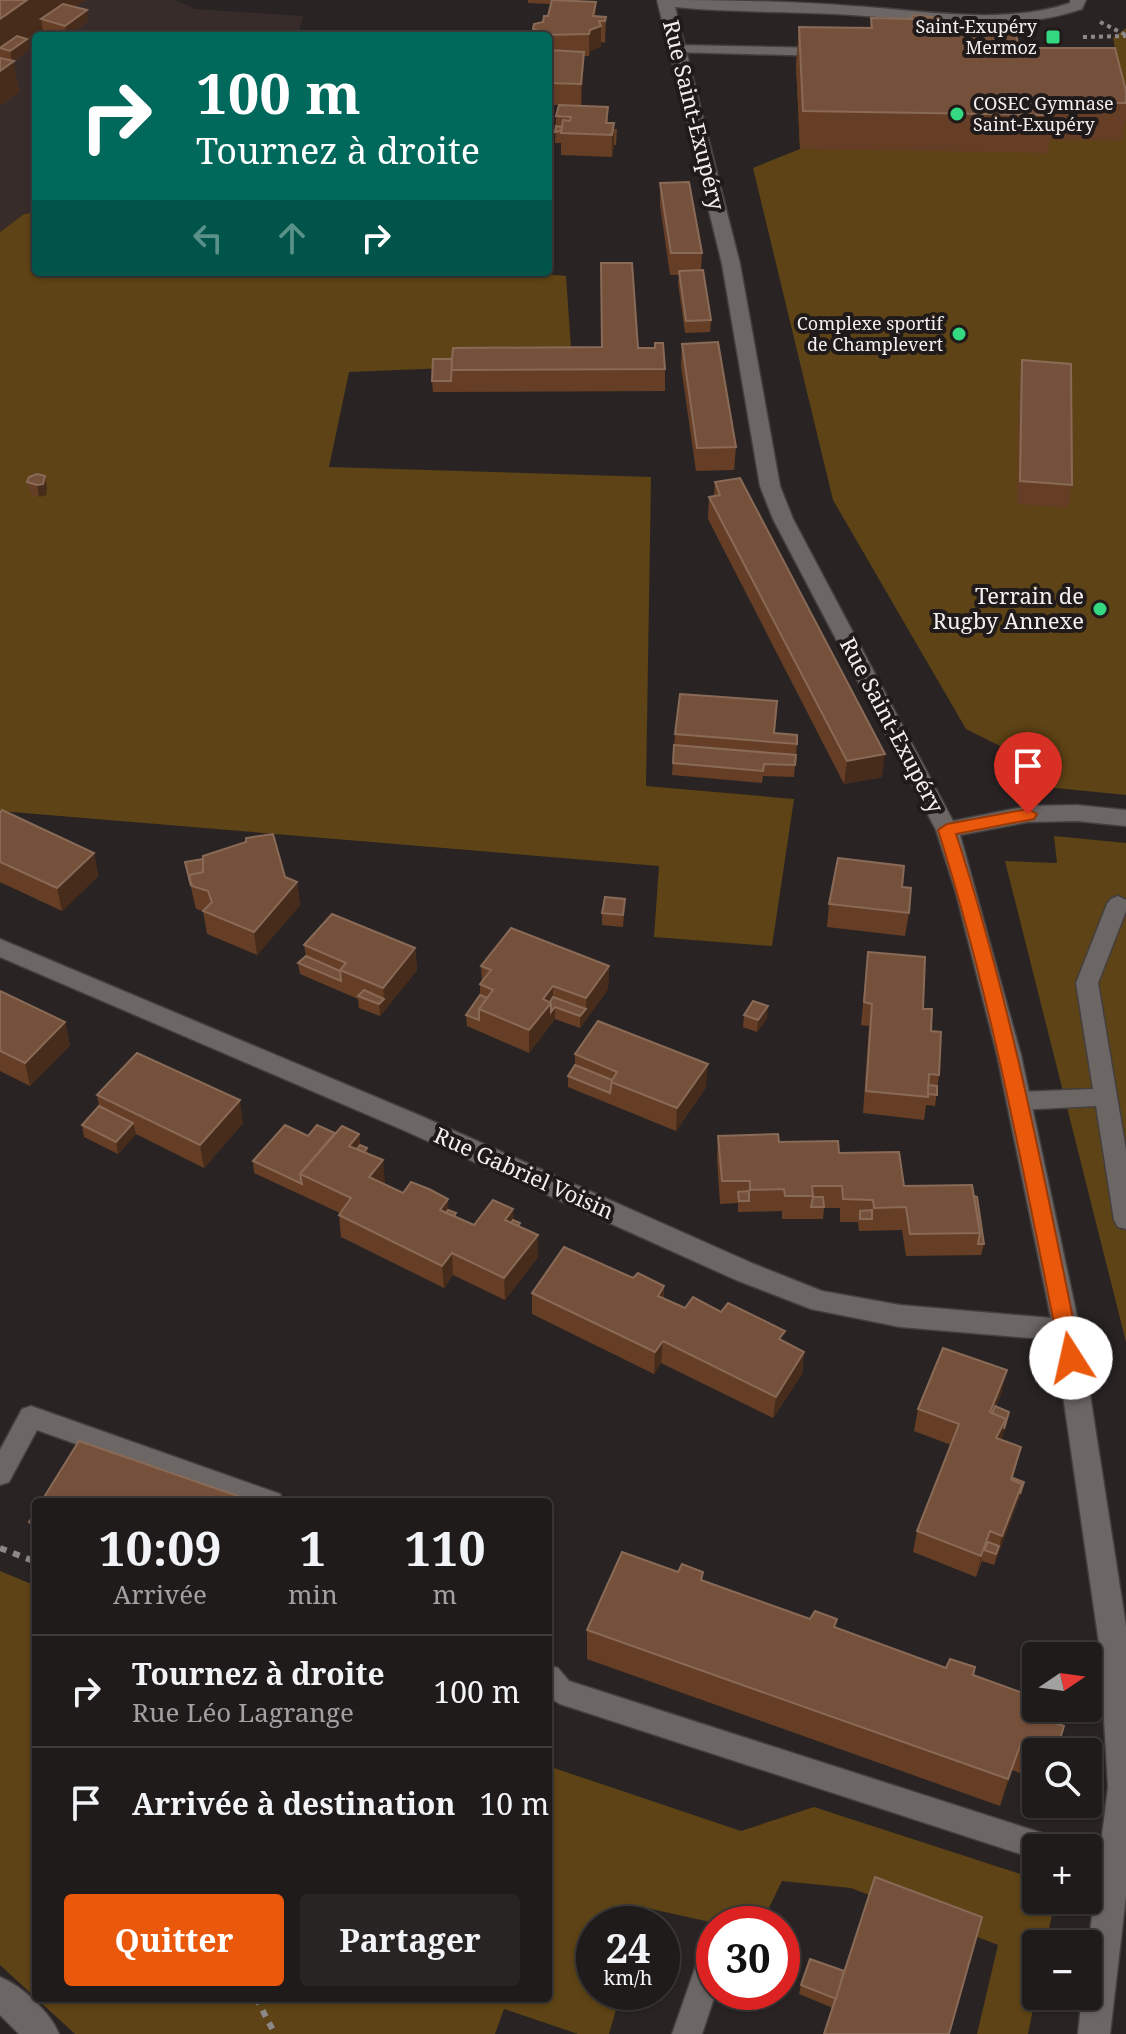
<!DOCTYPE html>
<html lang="fr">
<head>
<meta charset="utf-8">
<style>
  :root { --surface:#1f1b1a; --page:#272423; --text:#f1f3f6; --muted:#a1a1a2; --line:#3c3939; --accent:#ea580c }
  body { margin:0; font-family:"Noto Serif",serif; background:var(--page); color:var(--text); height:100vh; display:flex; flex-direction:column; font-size:30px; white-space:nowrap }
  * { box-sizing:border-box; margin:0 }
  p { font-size:26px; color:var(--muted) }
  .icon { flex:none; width:44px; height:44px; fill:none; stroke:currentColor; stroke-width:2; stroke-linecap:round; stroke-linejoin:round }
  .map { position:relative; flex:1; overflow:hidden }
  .drawer { position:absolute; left:32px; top:1498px; width:520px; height:504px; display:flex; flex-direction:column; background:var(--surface); border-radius:8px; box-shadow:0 2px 6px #0004,0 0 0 2px var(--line) }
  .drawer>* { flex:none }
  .top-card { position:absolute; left:32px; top:32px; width:520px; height:244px; border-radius:8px; box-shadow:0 2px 6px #0004,0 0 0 2px var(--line); background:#00695c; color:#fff; overflow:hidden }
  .needle { width:52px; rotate:77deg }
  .buttons { position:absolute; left:1022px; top:1642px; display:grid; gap:16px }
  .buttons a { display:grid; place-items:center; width:80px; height:80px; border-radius:8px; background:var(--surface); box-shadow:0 2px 6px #0004,0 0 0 2px var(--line); font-size:40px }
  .speed { position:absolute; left:576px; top:1906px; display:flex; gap:16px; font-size:40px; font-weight:700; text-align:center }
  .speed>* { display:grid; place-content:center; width:104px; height:104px; border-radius:50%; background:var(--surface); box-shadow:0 2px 6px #0004,0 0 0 2px var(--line); line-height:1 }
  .speed small { font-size:20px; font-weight:400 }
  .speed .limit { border:12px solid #d22; background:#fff; color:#111 }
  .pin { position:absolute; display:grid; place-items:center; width:68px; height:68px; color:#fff; margin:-82px -34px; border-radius:50% 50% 50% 0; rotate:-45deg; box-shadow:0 0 8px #0007 }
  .pin .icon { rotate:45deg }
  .me { position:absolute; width:88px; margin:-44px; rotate:350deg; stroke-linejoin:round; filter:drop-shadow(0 0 6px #0008) }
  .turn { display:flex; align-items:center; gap:28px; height:168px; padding:0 32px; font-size:36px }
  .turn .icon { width:104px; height:104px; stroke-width:2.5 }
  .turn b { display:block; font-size:56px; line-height:68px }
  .lanes { display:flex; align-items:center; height:76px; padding:0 32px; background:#0003; justify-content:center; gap:40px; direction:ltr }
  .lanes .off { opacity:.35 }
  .eta { display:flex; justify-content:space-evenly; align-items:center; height:136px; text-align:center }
  .eta b { font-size:48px; font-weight:700; line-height:56px }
  .primary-button { display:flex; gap:16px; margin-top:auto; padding:16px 32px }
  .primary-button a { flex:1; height:92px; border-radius:8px; background:var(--accent); color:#fff; font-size:32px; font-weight:700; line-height:92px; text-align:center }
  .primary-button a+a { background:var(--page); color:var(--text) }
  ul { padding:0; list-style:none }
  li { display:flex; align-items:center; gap:24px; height:112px; padding:0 32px; border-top:2px solid var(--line) }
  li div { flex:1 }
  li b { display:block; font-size:30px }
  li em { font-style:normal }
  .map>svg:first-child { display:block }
  .built { fill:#382c2b }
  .green { fill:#5d4315 }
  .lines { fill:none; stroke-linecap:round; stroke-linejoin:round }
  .lane-casing { stroke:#443f3f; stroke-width:3 }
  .street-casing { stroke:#443f3f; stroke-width:3 }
  .path-far1 { stroke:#8d8888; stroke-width:4; stroke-dasharray:4 4; stroke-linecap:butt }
  .path { stroke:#8d8888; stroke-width:6; stroke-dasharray:7 7; stroke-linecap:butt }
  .lane { fill:#6c6665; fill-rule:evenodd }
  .street { fill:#6c6665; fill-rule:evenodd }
  .wall { fill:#663e25 }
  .shaded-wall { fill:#472c1b }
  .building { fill:#75513b; stroke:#896a57; stroke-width:2 }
  .route { fill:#ea580c; stroke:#983908; stroke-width:2 }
  .poi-dot { fill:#34d881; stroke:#201b1a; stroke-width:3 }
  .labels { text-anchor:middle; stroke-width:8; stroke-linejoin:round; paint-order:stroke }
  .far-poi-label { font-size:18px; fill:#f4f0f0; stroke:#201b1a; text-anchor:end }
  .street-label { font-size:22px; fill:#f4f0f0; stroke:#201b1a }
  .poi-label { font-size:22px; fill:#f4f0f0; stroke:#201b1a; text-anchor:end }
</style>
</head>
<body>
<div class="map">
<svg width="1126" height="2034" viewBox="0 0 1126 2034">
  <rect width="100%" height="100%" fill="#292423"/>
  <polygon class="built" points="0,0 175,0 195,9 303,16 298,36 36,36 36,212 24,214 0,232"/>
  <g class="green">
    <polygon points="1126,28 1126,795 1025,785 1024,758 966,729 833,500 753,168 800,149 796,64 1122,85 1113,38"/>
    <polygon points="36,212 36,272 526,272 566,276 572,363 349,372 329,467 651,477 646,786 794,799 772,946 654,937 659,866 0,811 0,232 24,214"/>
    <polygon points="1054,836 1126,843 1126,1342 1005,861 1057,863"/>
    <polygon points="0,1571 36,1586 36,1998 548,1998 548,1766 741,1831 814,1807 1036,1879 1036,1900 1055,1900 1046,1944 1036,1944 1036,1995 1028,2034 977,2034 998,1945 851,1888 782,1881 761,1924 719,1924 647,1908 642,1924 594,1924 594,1992 621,1992 609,2034 578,2034 504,2009 495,2034 75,2034 0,1965"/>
  </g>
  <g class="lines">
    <defs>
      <g id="lane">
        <polygon points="677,45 824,48 831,52 824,56 672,52 672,46"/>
        <polygon points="1118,896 1126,900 1126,911 1098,983 1126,1150 1126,1229 1118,1227 1114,1220 1096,1106 1019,1110 1011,1107 1008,1101 1011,1095 1019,1092 1093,1089 1076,983 1107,904 1111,899"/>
        <polygon points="31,1406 280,1494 284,1502 239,1502 37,1430 9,1482 0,1485 0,1450 22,1409"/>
        <polygon points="548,1665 558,1668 569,1681 1045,1834 1055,1838 1059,1848 1036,1848 1036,1859 560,1704 548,1697"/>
        <polygon points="1088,1848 1124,1860 1124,1880 1114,1884 1088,1876"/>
        <polygon points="710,1949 714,1951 716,1992 702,2034 672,2034 700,1954"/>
      </g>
      <g id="street">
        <path d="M657,0c65,0 131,1 195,6 71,4 149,20 218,-3v-3h16l-4,9c-74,25 -153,11 -230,6 -59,-4 -118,-2 -177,-8l65,257 40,222 13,33 160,302 75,-15 49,-1 49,5v16l-49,-5 -49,1 -68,13 61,220 59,275 46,296v270l-16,138h-32l4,-38h6v-47l20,-162 -8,-137 -45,-310 -155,-13 -89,-18 -75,-29 -333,-150 -403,-173v-18l421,177 333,148 68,27 78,14 151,13 -54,-263 -41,-162 -20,-63 -163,-311 -13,-33 -38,-222z"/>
        <path d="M0,1977c22,9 50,35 59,57h-40l-19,-19z"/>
      </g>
    </defs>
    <use href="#lane" class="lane-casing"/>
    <use href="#street" class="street-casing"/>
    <g class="path-far1">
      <polyline points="1100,22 1126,35"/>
      <polyline points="1083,37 1126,36"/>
    </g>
    <g class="path">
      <polyline points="0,1548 36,1562"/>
      <polyline points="256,1998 275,2034"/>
    </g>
    <use href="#lane" class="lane"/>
    <use href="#street" class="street"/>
  </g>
  <g class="wall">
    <polygon points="0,0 85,0 75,7 88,21 67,36 43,30 28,41 29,50 13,61 19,92 0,106"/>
    <polygon points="528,0 579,0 596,16 606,17 605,43 601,42 601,47 590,51 589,56 584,56 581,106 608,107 608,123 614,123 614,129 617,129 616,145 614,145 612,157 561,155 561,143 555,143 556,116 559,105 548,105 548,36 533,36 533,29 548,16 551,4 528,3"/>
    <polygon points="912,15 951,29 1019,48 1126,91 1126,119 1122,141 1050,140 1048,153 800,149 796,64 799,27 870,28 871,18 911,19"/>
    <polygon points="660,183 702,253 701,270 711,320 710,332 685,333 678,283 679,275 670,275 660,205"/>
    <polygon points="601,263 638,348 665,369 665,391 433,392 432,381 452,359 602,347"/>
    <polygon points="682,344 736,447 734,470 696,471 681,366"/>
    <polygon points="1022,360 1072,485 1068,508 1017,504 1019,382"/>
    <polygon points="27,482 47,488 46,495 39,497 30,494"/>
    <polygon points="715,482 882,777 844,784 708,519 709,497 714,496"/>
    <polygon points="774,733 797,744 794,777 763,776 762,783 672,775 675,734"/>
    <polygon points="0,813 94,853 98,876 62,911 0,882"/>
    <polygon points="185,862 285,877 297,882 300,905 257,955 207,934 203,911 196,909"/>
    <polygon points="902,887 909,913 905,936 827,927 829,904"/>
    <polygon points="625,899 623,927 602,925 602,913"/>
    <polygon points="304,945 415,948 417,970 380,1016 359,1008 358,999 300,974 298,963 306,956"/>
    <polygon points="868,952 923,1009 939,1075 935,1106 926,1105 924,1120 863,1113 869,1026 861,1025"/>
    <polygon points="481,966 609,966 608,989 580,1028 555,1019 529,1053 467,1026 466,1015 480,995 480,984 482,982"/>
    <polygon points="0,991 65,1022 70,1045 30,1086 0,1071"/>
    <polygon points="744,1015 767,1018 757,1032 743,1027"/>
    <polygon points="575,1054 706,1087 676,1131 568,1087 568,1076 575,1065"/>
    <polygon points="97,1095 243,1123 204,1168 136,1134 118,1154 84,1137 82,1125 99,1106"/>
    <polygon points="335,1133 359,1134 360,1145 367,1148 368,1154 385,1183 384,1184 402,1193 448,1199 448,1210 456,1213 456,1217 474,1225 513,1220 520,1223 520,1227 538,1235 538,1257 505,1300 453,1275 444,1288 341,1237 339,1215 340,1213 254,1173 253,1161 308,1136"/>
    <polygon points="718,1136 779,1142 839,1153 904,1186 972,1185 984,1244 981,1255 906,1256 902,1230 859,1231 858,1222 840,1222 840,1208 824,1208 823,1219 782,1219 782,1211 738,1212 738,1203 720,1204 717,1158"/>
    <polygon points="633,1278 664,1286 664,1298 685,1308 721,1312 804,1352 802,1374 773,1418 661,1363 654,1374 532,1314 532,1293"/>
    <polygon points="1002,1391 996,1406 1009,1412 1001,1440 1021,1447 1013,1478 1024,1482 1021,1493 994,1565 982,1561 976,1577 913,1552 917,1531 951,1445 914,1431 918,1409"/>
    <polygon points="36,1511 36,1546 29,1522"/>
    <polygon points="703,1580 946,1668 973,1675 1039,1708 1036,1716 1056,1752 1036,1752 1036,1779 1012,1770 1000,1806 587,1659 587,1630"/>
    <polygon points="844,1971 833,2008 799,1994 801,1985"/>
  </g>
  <g class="shaded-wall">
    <polygon points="27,0 85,0 53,23 41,19 43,30 28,41 29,50 12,62 10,51 0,48 0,19"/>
    <polygon points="596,2 596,23 601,26 601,47 590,51 589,56 589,34"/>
    <polygon points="87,10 88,21 67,36 65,26"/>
    <polygon points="584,52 583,73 581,106 581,84"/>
    <polygon points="14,61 19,92 0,106 0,71"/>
    <polygon points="614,123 614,145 612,157 612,135"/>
    <polygon points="45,476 47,488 46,495 39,497 37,485"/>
    <polygon points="885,754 882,777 844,784 847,761"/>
    <polygon points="94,853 98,876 62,911 57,888"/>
    <polygon points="297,882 300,905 257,955 254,932"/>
    <polygon points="415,948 417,970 380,1016 379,1004 384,999 383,988"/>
    <polygon points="609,966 608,989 580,1028 580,1016 586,1009 586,998"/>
    <polygon points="553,986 553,1009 555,1007 555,1019 529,1053 529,1030 543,999"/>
    <polygon points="768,1006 767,1018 757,1032 758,1020"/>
    <polygon points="65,1022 70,1045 30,1086 25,1063"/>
    <polygon points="708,1064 706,1087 676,1131 677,1108"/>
    <polygon points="240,1100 243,1123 204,1168 200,1145"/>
    <polygon points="133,1123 136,1134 118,1154 116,1142"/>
    <polygon points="359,1134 361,1156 367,1148 368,1160 359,1171 358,1160 350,1156 349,1146"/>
    <polygon points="383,1160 385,1183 371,1199 369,1177"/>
    <polygon points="448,1199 449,1221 440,1210"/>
    <polygon points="513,1209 514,1231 520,1223 520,1234 512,1245 512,1234 505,1231 505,1242 505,1220"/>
    <polygon points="538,1235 538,1257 505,1300 504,1278"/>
    <polygon points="452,1253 453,1275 444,1288 442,1266"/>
    <polygon points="664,1286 663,1308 658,1296"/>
    <polygon points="663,1341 661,1363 654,1374 655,1352"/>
    <polygon points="804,1352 802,1374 773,1418 776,1397"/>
    <polygon points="1007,1370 1002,1391 989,1423 990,1412"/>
    <polygon points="1009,1412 1007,1423 1001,1440 996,1438"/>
    <polygon points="1024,1482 1021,1493 994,1565 1002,1536 1022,1484"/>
    <polygon points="990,1531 985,1551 984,1550 976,1577 981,1556"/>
    <polygon points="1021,1743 1000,1806 1008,1779"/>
  </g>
  <g class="building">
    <polygon points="0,0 27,0 0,19"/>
    <polygon points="552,0 596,2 593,16 606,17 605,21 599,21 601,26 590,30 589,34 545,35 533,29 534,24 543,22 544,16 548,16"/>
    <polygon points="63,4 87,10 65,26 41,19"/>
    <polygon points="912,15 939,18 951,29 1015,30 1019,48 1115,48 1126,91 1126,103 1051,102 1053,115 803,111 799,27 872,28 871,18 912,19"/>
    <polygon points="17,36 27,39 10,51 0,48"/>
    <polygon points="548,50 584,52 581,84 548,83"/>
    <polygon points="0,58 14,61 0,71"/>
    <polygon points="559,105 608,107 606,123 614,123 612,135 561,133 563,120 570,121 571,117 556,116"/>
    <polygon points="556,126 562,127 561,131 555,132"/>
    <polygon points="689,182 702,253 671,253 660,183"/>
    <polygon points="601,263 632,263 638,348 655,348 655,343 663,343 665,369 451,370 453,348 602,347"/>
    <polygon points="703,270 711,320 686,321 679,271"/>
    <polygon points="718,342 736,447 697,448 682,344"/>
    <polygon points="433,359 452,359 451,381 432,381"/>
    <polygon points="1022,360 1071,364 1072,485 1020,481"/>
    <polygon points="37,474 45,476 43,484 37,485 27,482 29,477"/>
    <polygon points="740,478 885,754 847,761 709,497 720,495 715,482"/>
    <polygon points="680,694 777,701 774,733 797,735 797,744 675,734"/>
    <polygon points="674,745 796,755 795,765 764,764 763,771 673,763"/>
    <polygon points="2,810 94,853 57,888 0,862 0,813"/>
    <polygon points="273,834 285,877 297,882 254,932 203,911 212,902 208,891 192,886 189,875 203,872 203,856 246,842 246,838"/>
    <polygon points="838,858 904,866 902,887 911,888 909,913 829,904"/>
    <polygon points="203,859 203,872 189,875 191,886 185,862"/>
    <polygon points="605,897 625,899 623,915 602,913"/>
    <polygon points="332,914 415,948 383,988 340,970 346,963 304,945"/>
    <polygon points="511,928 609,966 586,998 553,986 543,999 551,1003 529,1030 479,1009 493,990 480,984 491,970 481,966"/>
    <polygon points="868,952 925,957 923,1009 932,1009 931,1031 941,1032 939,1075 929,1074 928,1097 866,1091 872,1004 864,1002"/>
    <polygon points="306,956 340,971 341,981 298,963"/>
    <polygon points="364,990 384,999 379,1004 358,996"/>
    <polygon points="0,991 65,1022 25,1063 0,1051"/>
    <polygon points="480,995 487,998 479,1009 479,1020 466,1015"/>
    <polygon points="553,997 586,1009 580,1016 555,1007 551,1012 551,1003 550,1002"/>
    <polygon points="753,1001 768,1006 758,1020 744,1015"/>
    <polygon points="598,1021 708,1064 677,1108 611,1082 617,1072 575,1054"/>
    <polygon points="137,1053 240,1100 200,1145 97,1095"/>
    <polygon points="575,1065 612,1080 610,1093 568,1076"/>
    <polygon points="928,1085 937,1086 937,1095 928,1094"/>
    <polygon points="99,1106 133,1123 116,1142 82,1125"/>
    <polygon points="285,1125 308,1136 317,1125 335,1133 300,1174 302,1184 253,1161"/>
    <polygon points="342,1126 359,1134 349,1146 383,1160 369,1177 403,1193 411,1182 429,1189 448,1199 440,1210 474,1225 493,1200 513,1209 505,1220 538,1235 504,1278 452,1253 442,1266 339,1215 351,1198 300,1174"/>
    <polygon points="778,1134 779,1142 838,1141 839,1153 899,1152 904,1186 972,1185 980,1233 910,1234 906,1207 874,1208 873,1200 843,1199 842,1186 812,1186 813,1196 785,1196 784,1189 750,1190 750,1181 722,1181 718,1136"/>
    <polygon points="360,1145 367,1148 364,1152 357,1149"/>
    <polygon points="749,1191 749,1201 739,1201 738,1192"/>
    <polygon points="974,1196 977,1197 984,1244 978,1244 980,1233"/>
    <polygon points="813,1197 823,1197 824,1207 811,1207"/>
    <polygon points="448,1210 456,1213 454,1216 446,1213"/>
    <polygon points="872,1210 872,1219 860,1219 860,1211"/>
    <polygon points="513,1220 520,1223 518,1226 511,1223"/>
    <polygon points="564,1247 633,1278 638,1273 664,1286 658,1296 685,1308 693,1297 721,1312 728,1303 785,1331 779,1339 804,1352 776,1397 663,1341 655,1352 532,1293"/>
    <polygon points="943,1348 1007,1370 990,1412 1006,1419 996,1438 1021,1447 1011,1479 1022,1484 1002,1536 990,1531 981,1556 917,1531 959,1424 918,1409"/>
    <polygon points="995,1406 1009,1412 1004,1429 1006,1419 992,1413"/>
    <polygon points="79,1441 255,1502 41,1502"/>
    <polygon points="1013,1478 1024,1482 1020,1494 1022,1484 1012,1480"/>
    <polygon points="36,1511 36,1525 29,1522"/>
    <polygon points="988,1542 999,1546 996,1554 984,1550"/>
    <polygon points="622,1552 678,1572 682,1564 703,1572 701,1580 810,1619 815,1611 837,1619 834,1627 946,1668 950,1659 975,1667 973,1675 1034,1697 1036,1699 1036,1708 1039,1708 1038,1711 1031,1709 1028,1714 1064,1726 1056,1752 1046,1752 1021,1743 1008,1779 587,1630"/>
    <polygon points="875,1877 982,1917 949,2034 824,2034"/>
    <polygon points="810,1959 844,1971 836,1999 801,1985"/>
  </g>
  <path class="route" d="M1028,809l9,5 -3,5 -78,15c56,171 89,348 125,524l-3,6 -7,3 -7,-3 -3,-6c-36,-177 -68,-355 -123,-528l9,-6z"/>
  <g class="poi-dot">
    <rect x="1045" y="29" width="16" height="16" rx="4"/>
    <circle cx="957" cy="114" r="8"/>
    <circle cx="959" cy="334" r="8"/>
    <circle cx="1100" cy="609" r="8"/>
  </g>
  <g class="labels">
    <g class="far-poi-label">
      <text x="1037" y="33">Saint-Exupéry<tspan x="1037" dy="21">Mermoz</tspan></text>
      <text x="973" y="110" text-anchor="start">COSEC Gymnase<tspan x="973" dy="21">Saint-Exupéry</tspan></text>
      <text x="943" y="330">Complexe sportif<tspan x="943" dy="21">de Champlevert</tspan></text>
    </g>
    <g class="street-label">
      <text transform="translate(694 115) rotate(76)" y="8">Rue Saint-Exupéry</text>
      <text transform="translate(892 725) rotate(62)" y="8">Rue Saint-Exupéry</text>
      <text transform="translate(524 1173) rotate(24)" y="8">Rue Gabriel Voisin</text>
    </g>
    <g class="poi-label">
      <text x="1084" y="604">Terrain de<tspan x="1084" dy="25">Rugby Annexe</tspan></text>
    </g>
  </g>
</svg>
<div class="buttons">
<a><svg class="needle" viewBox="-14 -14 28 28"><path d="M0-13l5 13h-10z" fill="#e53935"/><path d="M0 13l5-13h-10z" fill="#a1a1a2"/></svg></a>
<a><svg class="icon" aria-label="search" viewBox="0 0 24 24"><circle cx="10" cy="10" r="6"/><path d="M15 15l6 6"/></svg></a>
<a>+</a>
<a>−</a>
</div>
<div class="speed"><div>24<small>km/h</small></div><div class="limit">30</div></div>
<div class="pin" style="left:1028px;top:814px;background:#d93025"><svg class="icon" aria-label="arrive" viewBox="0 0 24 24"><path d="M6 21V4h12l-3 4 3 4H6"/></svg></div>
<svg class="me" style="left:1071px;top:1358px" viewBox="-20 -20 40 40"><circle r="19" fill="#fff"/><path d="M0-13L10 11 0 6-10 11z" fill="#ea580c"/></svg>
<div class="top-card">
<div class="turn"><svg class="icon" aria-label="right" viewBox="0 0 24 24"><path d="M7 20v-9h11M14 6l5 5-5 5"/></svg><div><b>100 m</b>Tournez à droite</div></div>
<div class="lanes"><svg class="icon off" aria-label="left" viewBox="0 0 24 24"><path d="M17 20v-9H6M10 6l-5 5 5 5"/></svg><svg class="icon off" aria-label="ahead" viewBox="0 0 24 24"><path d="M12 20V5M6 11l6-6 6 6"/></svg><svg class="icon" aria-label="right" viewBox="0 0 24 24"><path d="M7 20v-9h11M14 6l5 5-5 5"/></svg></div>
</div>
<section class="drawer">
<div class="eta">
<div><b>10:09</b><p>Arrivée</p></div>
<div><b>1</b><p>min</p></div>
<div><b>110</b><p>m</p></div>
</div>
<ul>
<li><svg class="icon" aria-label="right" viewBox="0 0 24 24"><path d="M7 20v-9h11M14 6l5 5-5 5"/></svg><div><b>Tournez à droite</b><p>Rue Léo Lagrange</p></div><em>100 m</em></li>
<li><svg class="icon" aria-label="arrive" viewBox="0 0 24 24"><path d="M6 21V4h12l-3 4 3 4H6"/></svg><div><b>Arrivée à destination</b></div><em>10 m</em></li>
</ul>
<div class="primary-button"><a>Quitter</a><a>Partager</a></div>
</section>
</div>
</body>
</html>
